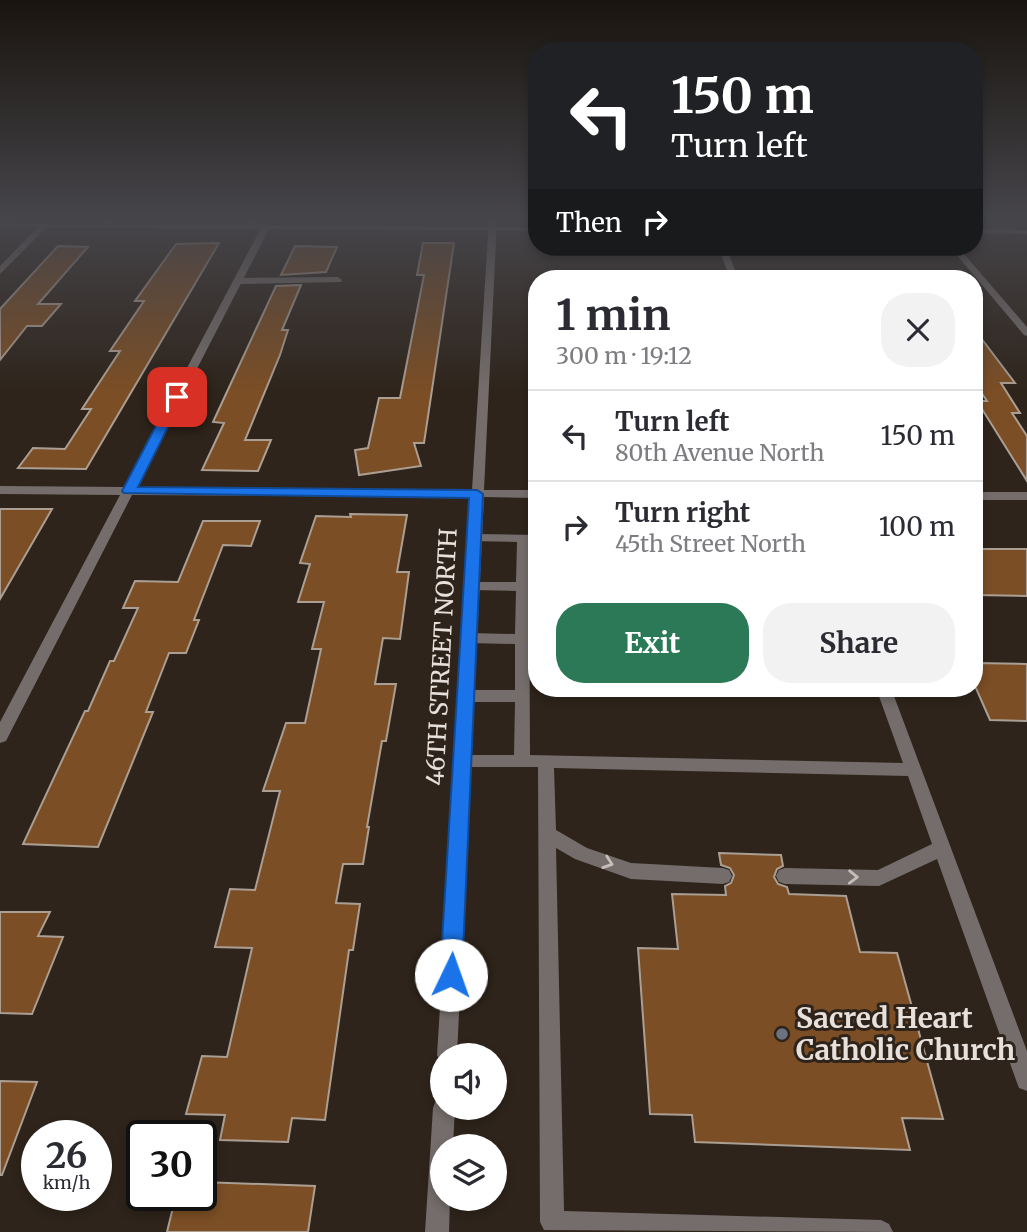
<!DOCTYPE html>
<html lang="en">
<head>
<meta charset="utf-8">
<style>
  :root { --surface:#fff; --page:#f2f2f3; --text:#2b2b33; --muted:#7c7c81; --line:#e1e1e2; --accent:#2b7957 }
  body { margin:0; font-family:Merriweather,serif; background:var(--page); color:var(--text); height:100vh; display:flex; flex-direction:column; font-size:26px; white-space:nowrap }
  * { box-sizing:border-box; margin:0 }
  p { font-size:23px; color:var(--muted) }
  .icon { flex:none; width:38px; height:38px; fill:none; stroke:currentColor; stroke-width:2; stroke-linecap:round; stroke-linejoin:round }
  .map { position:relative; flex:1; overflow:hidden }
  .side { position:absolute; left:528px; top:270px; width:455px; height:427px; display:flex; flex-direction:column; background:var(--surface); border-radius:28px; box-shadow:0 4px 10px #0003 }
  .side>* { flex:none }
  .banner { position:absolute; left:528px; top:42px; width:455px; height:214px; border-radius:28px; box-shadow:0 4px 10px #0003; background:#202124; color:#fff; overflow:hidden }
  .tools { position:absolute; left:430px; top:1043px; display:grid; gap:14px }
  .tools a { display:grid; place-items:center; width:77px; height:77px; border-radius:50%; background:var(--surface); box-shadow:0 4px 10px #0003; font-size:35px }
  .speed { position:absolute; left:21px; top:1120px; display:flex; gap:14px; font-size:35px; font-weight:700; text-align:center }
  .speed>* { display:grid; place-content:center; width:91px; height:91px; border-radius:50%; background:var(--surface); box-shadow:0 4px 10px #0003; line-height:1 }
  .speed small { font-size:18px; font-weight:400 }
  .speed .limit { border:4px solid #111; border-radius:10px; background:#fff; color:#111 }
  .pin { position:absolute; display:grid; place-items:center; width:60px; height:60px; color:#fff; margin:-30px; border-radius:14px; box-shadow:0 4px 10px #0006 }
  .me { position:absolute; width:77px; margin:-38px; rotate:3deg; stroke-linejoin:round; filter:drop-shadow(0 0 5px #0008) }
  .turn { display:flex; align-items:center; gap:24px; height:147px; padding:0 28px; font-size:32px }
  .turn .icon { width:91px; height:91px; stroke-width:2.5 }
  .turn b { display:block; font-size:49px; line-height:60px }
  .then { display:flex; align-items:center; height:66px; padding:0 28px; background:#0003; gap:14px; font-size:26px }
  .round { display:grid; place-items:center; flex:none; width:74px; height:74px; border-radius:28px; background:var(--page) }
  .summary { display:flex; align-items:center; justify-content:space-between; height:119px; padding:0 28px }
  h1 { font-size:42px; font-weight:700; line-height:52px }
  .cta { display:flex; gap:14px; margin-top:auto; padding:14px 28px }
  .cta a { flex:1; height:80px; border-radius:28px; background:var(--accent); color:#fff; font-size:28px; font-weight:700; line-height:80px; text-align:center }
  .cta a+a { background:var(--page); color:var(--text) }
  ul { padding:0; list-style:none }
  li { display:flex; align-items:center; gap:21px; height:91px; padding:0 28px; border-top:2px solid var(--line) }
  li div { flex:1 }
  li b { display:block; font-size:26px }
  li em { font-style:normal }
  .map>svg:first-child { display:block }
  .building { fill:#7b4e25; stroke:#ab9e93; stroke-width:2 }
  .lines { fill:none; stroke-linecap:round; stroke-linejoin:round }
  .service { fill:#746d6b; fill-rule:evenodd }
  .minor { fill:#746d6b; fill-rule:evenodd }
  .tertiary { fill:#746d6b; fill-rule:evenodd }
  .oneway { stroke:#c5beb9 }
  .route { fill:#1a73e8; stroke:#114b97; stroke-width:2 }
  .worship-dot { fill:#6b7280; stroke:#2e241b; stroke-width:2.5 }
  .labels { text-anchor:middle; stroke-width:6; stroke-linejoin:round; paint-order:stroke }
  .street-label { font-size:24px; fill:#e8e0db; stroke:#2e241b }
  .near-poi-label { font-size:28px; font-weight:bold; fill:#e8e0db; stroke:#2e241b; text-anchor:start }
</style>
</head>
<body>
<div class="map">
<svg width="1027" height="1232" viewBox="0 0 1027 1232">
  <rect width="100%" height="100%" fill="#2e241b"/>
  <g class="building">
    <polygon points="219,243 86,469 18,468 33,448 65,449 91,409 82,409 120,351 110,351 144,301 135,301 176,244"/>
    <polygon points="423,243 454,243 424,443 414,443 421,466 359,475 355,450 368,448 379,398 400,398 424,275 417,275"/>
    <polygon points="58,246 88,247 38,304 61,304 42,326 27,326 0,360 0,309"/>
    <polygon points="295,246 337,247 326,272 281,275"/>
    <polygon points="301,285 282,330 288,330 280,355 245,440 271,440 258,471 202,470 224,423 213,422 276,286"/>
    <polygon points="975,330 1015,383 1001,383 1020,413 1012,413 1027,436 1027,481 977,401 987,401 975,383"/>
    <polygon points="0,509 52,509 0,599"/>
    <polygon points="350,514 407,515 397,572 409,572 400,639 383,638 375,684 396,684 386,741 382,741 367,827 369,827 363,864 343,864 336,903 360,904 353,950 349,950 325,1120 292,1118 288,1142 220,1140 225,1115 186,1114 202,1056 227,1057 252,948 215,947 230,889 255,890 280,791 263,791 286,723 305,723 321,649 312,649 324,602 298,602 310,564 300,563 316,516 351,517"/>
    <polygon points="203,521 260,521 251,546 223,545 194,620 199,620 186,653 169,653 146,712 153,712 98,847 23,844 85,711 88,711 110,661 114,661 138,608 123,608 135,581 178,582"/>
    <polygon points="975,549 1027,549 1027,596 975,595"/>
    <polygon points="975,663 1027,664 1027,721 990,720 975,686"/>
    <polygon points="719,853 781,855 783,866 777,869 774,877 778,884 787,887 789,894 846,896 860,952 897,953 943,1119 902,1118 910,1150 695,1142 692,1115 650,1114 638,948 678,949 672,894 726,895 725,886 731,883 734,875 730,868 721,865"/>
    <polygon points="0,912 50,912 38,936 63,937 32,1014 0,1013"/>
    <polygon points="0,1081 37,1082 2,1175 0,1175"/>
    <polygon points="201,1182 315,1186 308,1232 167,1232 176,1195 201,1195"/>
  </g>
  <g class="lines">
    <g class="service">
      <polygon points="338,277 342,280 341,282 238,284 234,281 238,278"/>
      <polygon points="474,534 537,535 537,543 529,542 530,755 903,763 876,688 891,688 1027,1051 1027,1091 1019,1088 1016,1080 937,859 879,886 785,884 779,882 776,876 779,870 785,868 878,870 932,844 908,776 554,768 556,830 587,848 631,863 723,868 729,870 732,876 729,882 723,884 631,879 575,859 556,848 564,1211 881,1220 889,1224 893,1232 544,1230 540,1222 538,767 462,767 456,766 454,761 456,756 462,755 514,755 515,702 466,702 461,700 458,696 461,692 466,690 515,690 515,644 469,643 462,638 469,633 515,634 516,591 472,590 465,586 472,582 516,582 517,542 469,541 468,538 469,535"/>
    </g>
    <g class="minor">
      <polygon points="110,219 118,219 111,228 105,228 104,226"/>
      <polygon points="237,219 250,219 270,227 136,487 472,490 489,219 497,219 484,490 537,490 537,498 484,497 457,1055 443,1055 443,1064 440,1062 437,1055 472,497 132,495 8,737 6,741 0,743 0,722 120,495 0,494 0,486 124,487 261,228"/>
      <polygon points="42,223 49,225 0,274 0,266"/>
      <polygon points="718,247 726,247 738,278 730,278"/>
      <polygon points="950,247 958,247 1027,327 1027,336 1024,335"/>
      <rect x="975" y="492" width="52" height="8"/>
      <polygon points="443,1098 443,1108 455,1108 453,1146 443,1146 443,1199 450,1199 449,1232 425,1232 433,1108 436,1100"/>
    </g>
    <g class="tertiary">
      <polygon points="0,223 537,227 537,231 0,227"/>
      <polygon points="975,229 1027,230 1027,234 975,233"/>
    </g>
  </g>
  <defs><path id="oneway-chevron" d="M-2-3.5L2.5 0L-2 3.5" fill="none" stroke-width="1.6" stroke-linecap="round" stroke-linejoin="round" transform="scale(1.75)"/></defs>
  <g class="oneway">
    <use href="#oneway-chevron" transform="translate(608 863) rotate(19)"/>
    <use href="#oneway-chevron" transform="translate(853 877) rotate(1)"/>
  </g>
  <linearGradient id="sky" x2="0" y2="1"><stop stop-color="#19140f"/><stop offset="0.56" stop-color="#46454a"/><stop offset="1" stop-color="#46454a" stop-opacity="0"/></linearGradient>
  <rect width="1027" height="392" fill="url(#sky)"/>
  <polygon class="route" points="177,394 183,397 138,487 477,490 483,494 462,975 459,983 451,986 443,983 440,975 469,498 124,493 122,491 171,397"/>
  <circle class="worship-dot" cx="782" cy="1034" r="7"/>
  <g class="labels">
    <g class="street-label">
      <text transform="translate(442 657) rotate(-87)" y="8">46TH STREET NORTH</text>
    </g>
    <g class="near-poi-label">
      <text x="796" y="1028">Sacred Heart<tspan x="796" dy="32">Catholic Church</tspan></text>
    </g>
  </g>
</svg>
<div class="tools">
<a><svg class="icon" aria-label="sound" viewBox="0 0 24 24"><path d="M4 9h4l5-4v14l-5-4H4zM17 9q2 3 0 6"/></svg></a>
<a><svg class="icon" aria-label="layers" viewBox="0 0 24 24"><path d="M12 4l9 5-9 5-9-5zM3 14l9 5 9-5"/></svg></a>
</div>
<div class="speed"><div>26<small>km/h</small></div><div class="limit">30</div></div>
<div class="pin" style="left:177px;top:397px;background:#d93025"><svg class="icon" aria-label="arrive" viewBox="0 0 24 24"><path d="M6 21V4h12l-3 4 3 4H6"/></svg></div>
<svg class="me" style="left:451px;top:975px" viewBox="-20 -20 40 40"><circle r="19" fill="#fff"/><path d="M0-13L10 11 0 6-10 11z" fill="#1a73e8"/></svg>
<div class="banner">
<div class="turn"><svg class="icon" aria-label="left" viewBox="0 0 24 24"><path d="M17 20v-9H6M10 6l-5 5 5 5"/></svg><div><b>150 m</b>Turn left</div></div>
<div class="then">Then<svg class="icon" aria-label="right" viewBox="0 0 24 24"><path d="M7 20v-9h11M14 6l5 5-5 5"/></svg></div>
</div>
<section class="side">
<div class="summary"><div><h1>1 min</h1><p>300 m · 19:12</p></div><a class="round"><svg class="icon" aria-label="close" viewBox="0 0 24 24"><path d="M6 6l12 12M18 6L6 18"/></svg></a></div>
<ul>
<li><svg class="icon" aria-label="left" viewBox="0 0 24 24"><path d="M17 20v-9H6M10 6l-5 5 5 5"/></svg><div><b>Turn left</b><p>80th Avenue North</p></div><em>150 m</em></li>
<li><svg class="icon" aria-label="right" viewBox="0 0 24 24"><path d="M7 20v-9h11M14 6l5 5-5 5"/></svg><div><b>Turn right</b><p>45th Street North</p></div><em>100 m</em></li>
</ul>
<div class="cta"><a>Exit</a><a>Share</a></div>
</section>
</div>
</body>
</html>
